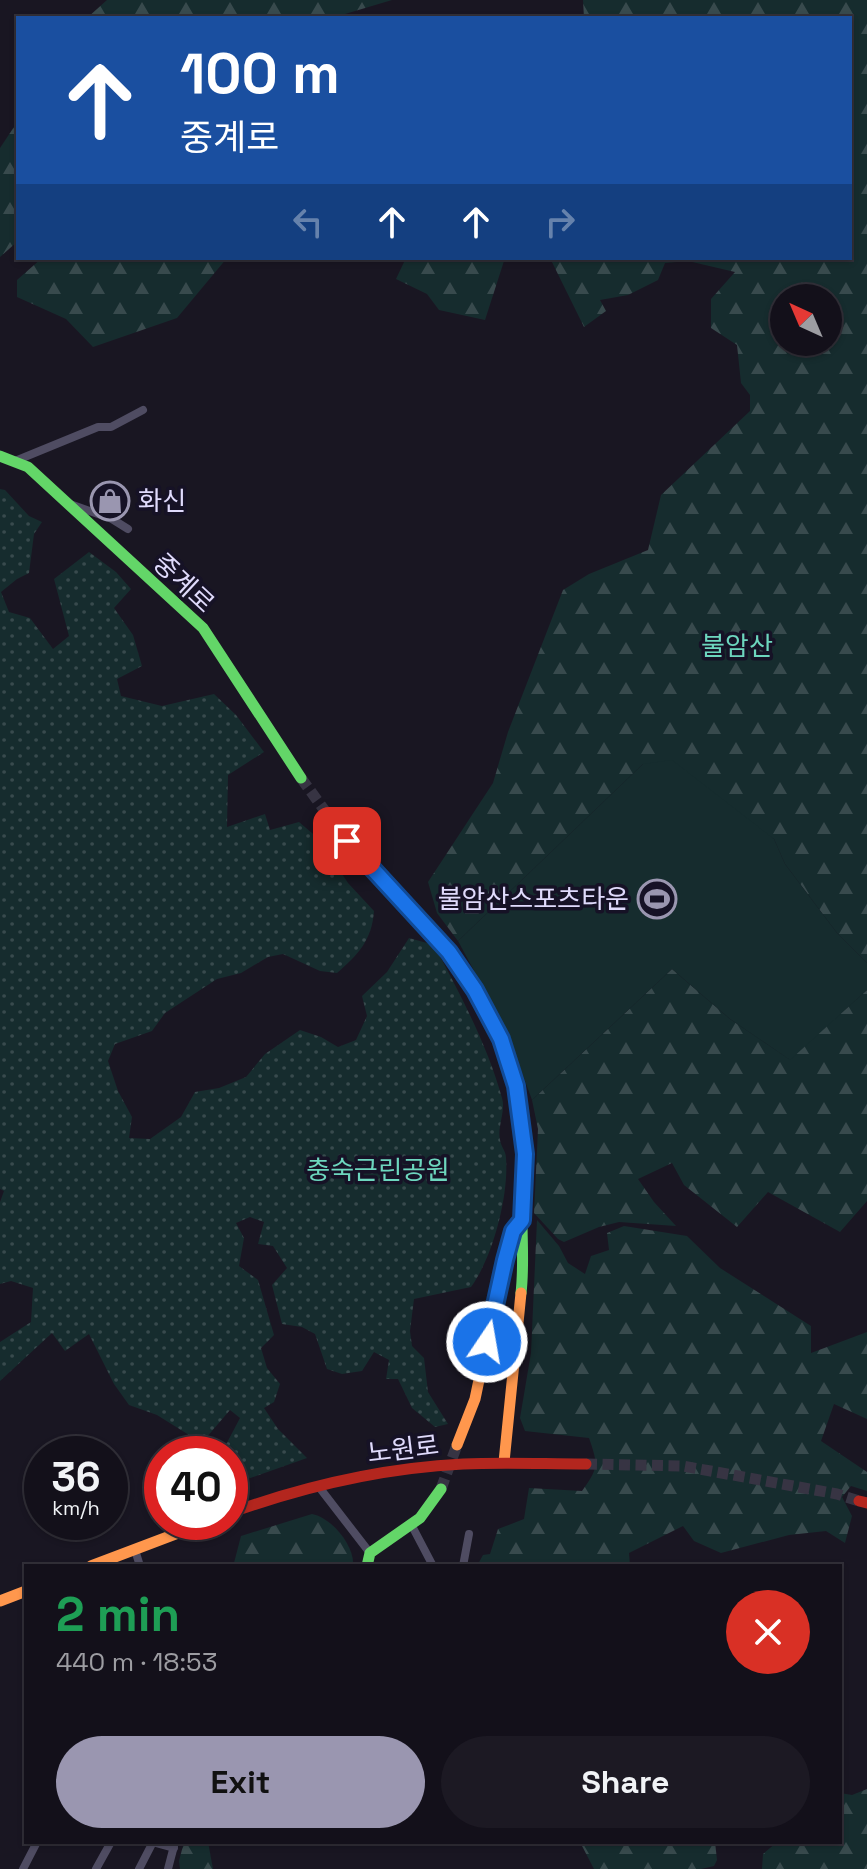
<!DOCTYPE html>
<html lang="en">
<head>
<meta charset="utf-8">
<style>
  :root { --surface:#13101a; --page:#1c1923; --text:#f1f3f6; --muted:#9d9da2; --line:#323039; --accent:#9a96b0 }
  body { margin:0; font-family:"Space Grotesk","Noto Sans KR",sans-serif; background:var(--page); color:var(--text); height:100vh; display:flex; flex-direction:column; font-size:30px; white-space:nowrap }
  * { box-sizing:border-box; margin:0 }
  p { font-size:26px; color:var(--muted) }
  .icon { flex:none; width:44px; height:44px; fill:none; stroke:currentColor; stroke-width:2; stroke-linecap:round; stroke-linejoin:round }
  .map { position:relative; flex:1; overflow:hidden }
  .drawer { position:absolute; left:24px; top:1564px; width:818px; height:280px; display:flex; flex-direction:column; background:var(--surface); border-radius:0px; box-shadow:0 2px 6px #0004,0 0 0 2px var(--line) }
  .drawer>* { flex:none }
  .top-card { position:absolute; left:16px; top:16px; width:836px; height:244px; border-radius:0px; box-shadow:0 2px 6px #0004,0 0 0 2px var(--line); background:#1a4fa0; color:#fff; overflow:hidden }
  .needle { width:52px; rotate:316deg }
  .tools { position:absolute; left:770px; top:284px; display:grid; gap:16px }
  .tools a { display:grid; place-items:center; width:72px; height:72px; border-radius:50%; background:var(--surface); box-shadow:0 2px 6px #0004,0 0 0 2px var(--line); font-size:40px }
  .speed { position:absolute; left:24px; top:1436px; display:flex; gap:16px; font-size:40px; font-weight:700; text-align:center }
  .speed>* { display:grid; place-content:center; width:104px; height:104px; border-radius:50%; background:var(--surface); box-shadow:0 2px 6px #0004,0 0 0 2px var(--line); line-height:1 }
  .speed small { font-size:20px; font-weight:400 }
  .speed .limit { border:12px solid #d22; background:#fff; color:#111 }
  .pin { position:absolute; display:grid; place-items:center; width:68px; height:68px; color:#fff; margin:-34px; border-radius:16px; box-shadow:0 4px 12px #0006 }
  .me { position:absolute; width:88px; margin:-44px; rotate:12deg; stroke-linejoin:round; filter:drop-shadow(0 0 6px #0008) }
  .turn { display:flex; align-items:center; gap:28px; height:168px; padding:0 32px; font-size:36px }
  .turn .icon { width:104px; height:104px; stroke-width:2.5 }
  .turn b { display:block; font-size:56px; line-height:68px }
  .lanes { display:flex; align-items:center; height:76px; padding:0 32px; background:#0003; justify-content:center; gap:40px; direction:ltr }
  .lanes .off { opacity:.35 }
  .round { display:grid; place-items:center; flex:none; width:84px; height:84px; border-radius:42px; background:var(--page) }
  .overview { display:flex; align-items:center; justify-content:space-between; height:136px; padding:0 32px }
  h1 { font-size:48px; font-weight:700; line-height:60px; color:#1e9e55 }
  .primary-button { display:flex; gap:16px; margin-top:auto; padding:16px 32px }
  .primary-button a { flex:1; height:92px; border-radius:48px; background:var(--accent); color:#111; font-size:32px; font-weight:700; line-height:92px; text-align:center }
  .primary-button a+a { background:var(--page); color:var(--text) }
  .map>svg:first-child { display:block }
  .forest { fill:url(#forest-firs); fill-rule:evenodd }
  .park { fill:url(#park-dots) }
  .pitch { fill:#162c2e }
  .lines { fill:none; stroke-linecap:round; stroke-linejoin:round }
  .secondary-tunnel { stroke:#373443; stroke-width:11; stroke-dasharray:11 5.5; stroke-linecap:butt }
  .street { stroke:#4f4c62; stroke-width:8 }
  .fast { stroke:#63d668; stroke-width:11 }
  .slow { stroke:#ff974d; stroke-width:11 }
  .jam { stroke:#b3261e; stroke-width:11 }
  .route-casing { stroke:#114b97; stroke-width:20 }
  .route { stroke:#1a73e8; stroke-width:14 }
  .labels { text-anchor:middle; stroke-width:7; stroke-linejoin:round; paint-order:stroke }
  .poi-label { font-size:26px; fill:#e0dbfc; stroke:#161226; text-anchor:start }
  .street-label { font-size:26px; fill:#e0dbfc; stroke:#161226 }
  .park-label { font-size:26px; fill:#6dd6be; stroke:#161226 }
</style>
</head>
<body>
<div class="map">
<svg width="867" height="1869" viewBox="0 0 867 1869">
  <defs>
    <pattern id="forest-firs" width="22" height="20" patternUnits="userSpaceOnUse" patternTransform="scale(2)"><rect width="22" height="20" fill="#162c2e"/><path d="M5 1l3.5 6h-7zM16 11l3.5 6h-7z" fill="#384a4d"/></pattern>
    <pattern id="park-dots" width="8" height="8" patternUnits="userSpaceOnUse" patternTransform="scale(2)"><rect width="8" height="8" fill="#162c2e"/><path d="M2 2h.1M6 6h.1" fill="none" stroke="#384a4d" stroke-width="1.8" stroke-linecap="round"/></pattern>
  </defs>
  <rect width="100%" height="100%" fill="#191622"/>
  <g class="forest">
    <polygon points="107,0 392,0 345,14 340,18 87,18"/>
    <path d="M583,0h284v963l-30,-30 -52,-69 -11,-25 -131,-75 -185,177 -21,-28 -9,-31 65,-99 15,-51 55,-142 26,-16 59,-24 13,-55 89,-84v-16l-9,-12 -4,-38 -26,-17v-29l24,-27 -47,-11 -23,2 -7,17 -30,15 -28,5 6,11 -22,16 -34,-69h300v-240h-266zM784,298h44v44h-44z"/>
    <polygon points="18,121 18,241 0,257 0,148"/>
    <polygon points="42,258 227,258 177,318 93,347 66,319 17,297 17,280"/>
    <polygon points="406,258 508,258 504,261 485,320 439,310 427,294 396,279"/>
    <polygon points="672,969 730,1019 789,1059 867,990 867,1201 840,1232 768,1192 737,1227 684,1185 672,1163 638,1179 654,1202 676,1226 619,1222 599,1227 564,1242 558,1239 534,1213 538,1129 532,1100"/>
    <path d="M537,1220l22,26 9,17 17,11 6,-18 18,-6 -2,-17 17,-7 63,10 33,32 91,58v27l56,-21v87l-33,-15 -13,37 46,31v19l-16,-5 -9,11 10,19 -7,27 -19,-12 -37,4 -68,18 -27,-12 -11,-15 -54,27 1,13h-153l6,-11 7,-1 8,-25 26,-10 5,-31 53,3c17,-23 16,-27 7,-53l-64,-7 -5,-13 11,-65z"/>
    <path d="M312,1514c20,4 43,32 41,52h-116l-3,-3 7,-27z"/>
    <polygon points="867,1789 867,1869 762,1869 763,1854 777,1842 840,1842 840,1793 852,1795"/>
    <polygon points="184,1842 208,1842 213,1869 180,1869 179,1861"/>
    <polygon points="580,1842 715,1842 717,1860 714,1866 701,1869 594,1869"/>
  </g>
  <path class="park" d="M0,489l5,1 24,26 13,6 -8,12 -5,39 -12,6 -16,13 8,20 21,6 23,31 16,-13 -15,-57 35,-27 27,20 15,17 -17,19 19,27 9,31 -25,13 4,17 41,10 52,-12 22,21 28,37 -36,23 -1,52 38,-13 5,16 29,-8 20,17 29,44 26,28c-2,29 -16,44 -37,62l-17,-2 -37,-17 -15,3 -27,16 -24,6 -52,34 -13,18 -37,13 -7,17 10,30 14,26 -3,21 21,1 31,-22 14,-25 24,-4 27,-11 19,-23 35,-24 21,7 17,10 18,-7 11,-24 -5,-20 25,-24 22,-34 25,7c26,49 53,99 68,153 4,13 -5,29 -2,42 1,7 6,11 6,18 3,37 -13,99 -35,129l-57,12 -4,32 2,15 12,12 4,34 20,32 -13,3 -23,-19 -14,-29h-12l3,-19 -15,-8 -12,19 -20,3 -15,-5 -12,-35 -13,-7 -20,-3 -10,-39 15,-17 -14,-22 -15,-2 6,-22 -14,-5 -14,6 8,15 -5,28 19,14 16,55 -13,13 6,20 13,16 -6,18 -10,6 14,21 29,29 -71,25 -6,-8v-21h-9l19,-36 -10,-8 -24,28 -9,2 -40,-25 -28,-10 -15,-21 -25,-50 -24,17 -13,-18 -52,48v-39l31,-20 2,-34 -22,-7 -11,3v-82l4,-11 -4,-2z"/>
  <polygon class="pitch" points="672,760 774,839 785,864 837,933 867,963 867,990 790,1060 730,1019 672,969 532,1100 507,1032 458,941 643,764"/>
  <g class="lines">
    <g class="secondary-tunnel">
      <polyline points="301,778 347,841"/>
      <polyline points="586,1464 683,1466 837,1494 859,1501"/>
      <polyline points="441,1489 457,1445"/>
    </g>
    <g class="street">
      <polyline points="15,461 98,427 111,427 143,410"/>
      <polyline points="70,504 112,519 128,529"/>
      <polyline points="319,1487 370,1553"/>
      <polyline points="412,1526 433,1566"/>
      <polyline points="135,1550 140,1566"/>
      <polyline points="463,1566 469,1534"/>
      <polyline points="152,1842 174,1848"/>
      <polyline points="23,1869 37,1842"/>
      <polyline points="96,1869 111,1842"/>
      <polyline points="139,1869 153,1842"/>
      <polyline points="168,1869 175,1842"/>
    </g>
    <g class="fast">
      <polyline points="0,456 28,467 203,628 301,778"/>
      <path d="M347,841c93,101 167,165 178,311 1,22 -3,45 -3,67 0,25 2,49 -1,74"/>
      <polyline points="367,1566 370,1553 420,1518 441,1489"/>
    </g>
    <g class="slow">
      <polyline points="457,1445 475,1399 505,1256 522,1220"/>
      <polyline points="504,1462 521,1293"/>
      <polyline points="91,1566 207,1522"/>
      <polyline points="0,1601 26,1591"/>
    </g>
    <g class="jam">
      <polyline points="859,1501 867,1503"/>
      <path d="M230,1513c75,-27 153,-45 233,-49 41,-2 82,0 123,0"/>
    </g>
  </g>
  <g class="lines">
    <defs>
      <polyline id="route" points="347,841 449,952 475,990 501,1039 516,1086 525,1154 522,1220 513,1231 505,1260 487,1342"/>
    </defs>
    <use href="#route" class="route-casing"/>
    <use href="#route" class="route"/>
  </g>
  <defs>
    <symbol id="shop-ring" viewBox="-11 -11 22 22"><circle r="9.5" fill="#161226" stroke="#9a96b0" stroke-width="1.5"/><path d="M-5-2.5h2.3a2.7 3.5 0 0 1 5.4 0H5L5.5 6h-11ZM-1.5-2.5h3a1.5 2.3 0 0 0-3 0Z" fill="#9a96b0"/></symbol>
    <symbol id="stadium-ring" viewBox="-11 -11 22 22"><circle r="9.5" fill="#161226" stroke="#9a96b0" stroke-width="1.5"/><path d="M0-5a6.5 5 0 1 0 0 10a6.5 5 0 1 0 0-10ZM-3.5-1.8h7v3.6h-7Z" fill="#9a96b0"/></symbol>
  </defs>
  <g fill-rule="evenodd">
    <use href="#shop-ring" x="88" y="479" width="44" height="44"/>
    <use href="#stadium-ring" x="635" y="877" width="44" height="44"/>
  </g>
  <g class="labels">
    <g class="poi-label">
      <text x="138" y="510">화신</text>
      <text x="629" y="908" text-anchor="end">불암산스포츠타운</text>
    </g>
    <g class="street-label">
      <text transform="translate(184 583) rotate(43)" y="9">중계로</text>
      <text transform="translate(403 1449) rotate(-7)" y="9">노원로</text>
    </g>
    <g class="park-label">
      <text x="737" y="655">불암산</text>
      <text x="378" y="1179">충숙근린공원</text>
    </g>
  </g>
</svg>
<div class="tools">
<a><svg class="needle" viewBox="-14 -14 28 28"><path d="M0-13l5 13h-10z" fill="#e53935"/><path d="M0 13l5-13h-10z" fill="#9d9da2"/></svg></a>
</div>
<div class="speed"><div>36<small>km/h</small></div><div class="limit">40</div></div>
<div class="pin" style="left:347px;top:841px;background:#d93025"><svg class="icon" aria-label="arrive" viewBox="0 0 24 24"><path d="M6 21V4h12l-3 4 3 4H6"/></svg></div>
<svg class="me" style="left:487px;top:1342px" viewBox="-20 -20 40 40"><circle r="17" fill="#1a73e8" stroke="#fff" stroke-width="3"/><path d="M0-11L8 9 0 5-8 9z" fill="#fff"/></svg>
<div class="top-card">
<div class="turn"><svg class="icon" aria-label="ahead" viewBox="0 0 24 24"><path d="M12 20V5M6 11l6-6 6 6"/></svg><div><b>100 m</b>중계로</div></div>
<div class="lanes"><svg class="icon off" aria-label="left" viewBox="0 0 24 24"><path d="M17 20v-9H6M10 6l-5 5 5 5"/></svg><svg class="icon" aria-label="ahead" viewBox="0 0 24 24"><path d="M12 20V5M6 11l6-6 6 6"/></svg><svg class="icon" aria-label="ahead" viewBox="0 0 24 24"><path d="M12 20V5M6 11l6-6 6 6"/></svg><svg class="icon off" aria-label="right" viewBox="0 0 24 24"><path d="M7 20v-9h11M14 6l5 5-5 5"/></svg></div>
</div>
<section class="drawer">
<div class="overview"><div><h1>2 min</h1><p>440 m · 18:53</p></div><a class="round" style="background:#d93025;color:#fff"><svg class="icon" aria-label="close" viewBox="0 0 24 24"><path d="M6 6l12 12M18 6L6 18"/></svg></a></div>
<div class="primary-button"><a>Exit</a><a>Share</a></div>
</section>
</div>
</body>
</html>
